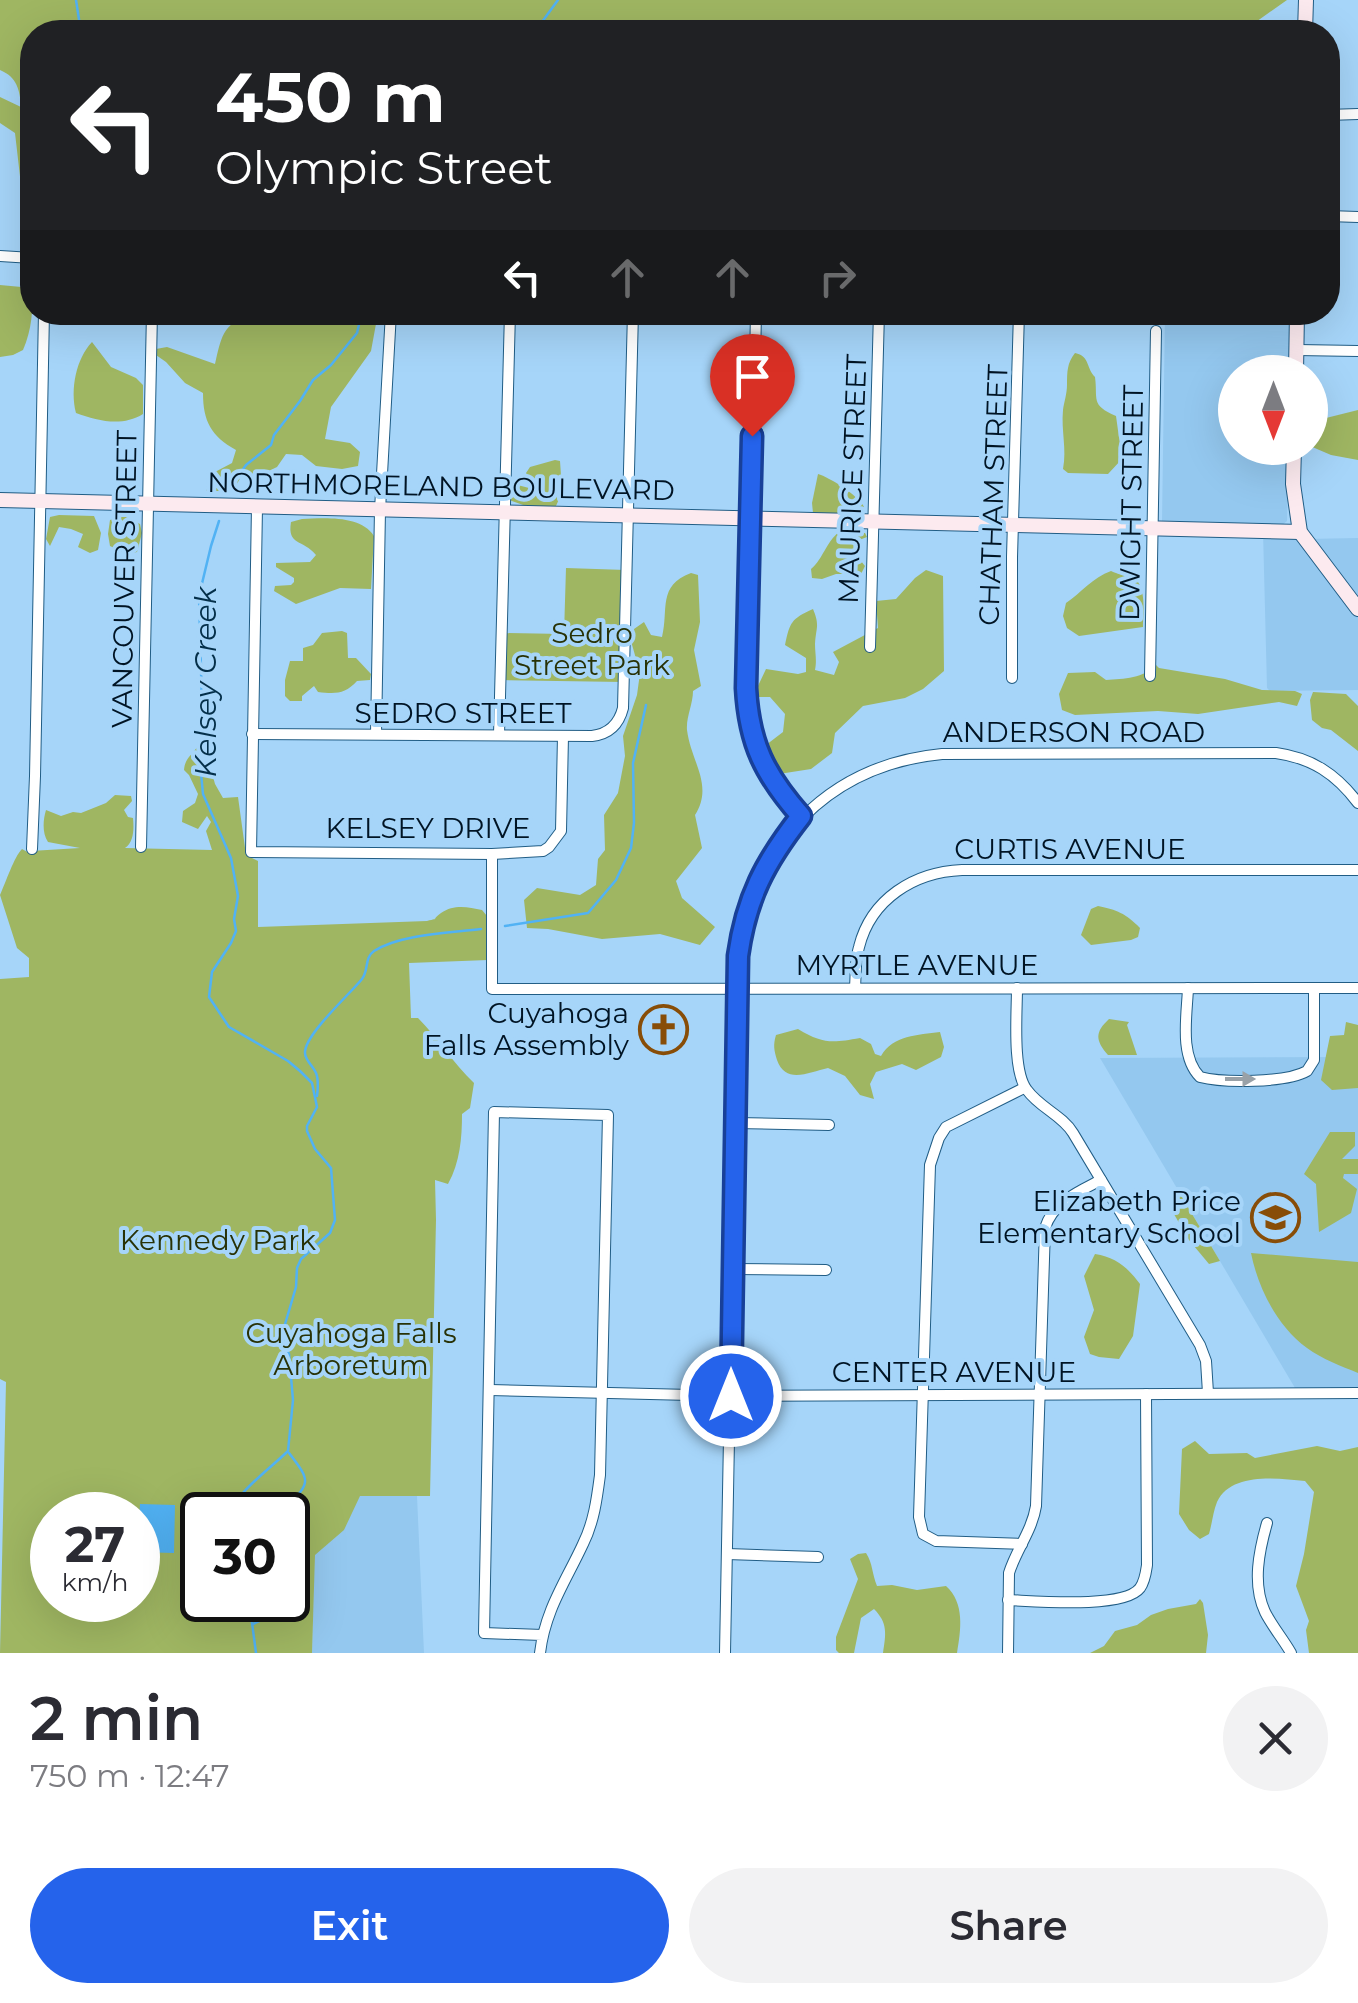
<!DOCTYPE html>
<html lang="en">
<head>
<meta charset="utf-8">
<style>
  :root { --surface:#fff; --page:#f2f2f3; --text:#2b2b33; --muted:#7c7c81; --accent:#2563eb }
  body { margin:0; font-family:Montserrat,sans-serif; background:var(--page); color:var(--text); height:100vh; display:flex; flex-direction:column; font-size:38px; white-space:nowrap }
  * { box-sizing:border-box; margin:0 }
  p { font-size:32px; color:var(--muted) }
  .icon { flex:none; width:55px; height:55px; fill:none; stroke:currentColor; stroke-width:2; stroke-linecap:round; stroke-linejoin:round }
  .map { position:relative; height:1653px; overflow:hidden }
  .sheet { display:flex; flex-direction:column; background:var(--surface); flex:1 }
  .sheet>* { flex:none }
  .top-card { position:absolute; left:20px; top:20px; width:1320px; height:305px; border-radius:40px; box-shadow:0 10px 40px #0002; background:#202124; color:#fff; overflow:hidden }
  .needle { width:65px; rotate:180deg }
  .fabs { position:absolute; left:1218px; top:355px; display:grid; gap:20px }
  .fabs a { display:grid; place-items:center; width:110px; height:110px; border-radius:50%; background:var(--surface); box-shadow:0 10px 40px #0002; font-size:50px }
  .speed { position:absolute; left:30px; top:1492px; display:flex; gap:20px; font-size:50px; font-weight:700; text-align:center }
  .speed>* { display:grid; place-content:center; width:130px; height:130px; border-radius:50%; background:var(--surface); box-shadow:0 10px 40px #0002; line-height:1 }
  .speed small { font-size:25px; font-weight:400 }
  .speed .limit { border:5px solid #111; border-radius:15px; background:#fff; color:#111 }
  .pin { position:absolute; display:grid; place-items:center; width:85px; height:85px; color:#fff; margin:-102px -42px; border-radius:50% 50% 50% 0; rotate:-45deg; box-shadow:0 0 10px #0007 }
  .pin .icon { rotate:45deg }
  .me { position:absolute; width:110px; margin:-55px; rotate:0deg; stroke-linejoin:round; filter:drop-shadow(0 0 8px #0008) }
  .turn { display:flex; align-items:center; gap:35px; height:210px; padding:0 30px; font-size:45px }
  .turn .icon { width:130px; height:130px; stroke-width:2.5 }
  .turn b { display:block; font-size:70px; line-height:85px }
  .lanes { display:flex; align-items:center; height:95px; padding:0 30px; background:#0003; justify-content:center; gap:50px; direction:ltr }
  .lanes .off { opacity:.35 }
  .round { display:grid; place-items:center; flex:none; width:105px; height:105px; border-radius:52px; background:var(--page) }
  .summary { display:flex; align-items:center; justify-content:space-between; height:170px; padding:0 30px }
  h1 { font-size:60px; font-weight:600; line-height:75px }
  .primary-button { display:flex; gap:20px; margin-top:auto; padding:20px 30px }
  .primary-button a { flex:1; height:115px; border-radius:60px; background:var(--accent); color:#fff; font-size:40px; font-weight:600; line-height:115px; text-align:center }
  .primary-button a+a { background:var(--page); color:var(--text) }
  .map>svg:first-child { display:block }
  .built { fill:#94c8ef }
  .green { fill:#9fb662; fill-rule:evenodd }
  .water { fill:#51b2f4 }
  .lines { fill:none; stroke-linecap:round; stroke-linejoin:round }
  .stream { stroke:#51b2f4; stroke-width:2.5 }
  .street-casing { stroke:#215d85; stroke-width:12 }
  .secondary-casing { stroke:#215d85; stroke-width:16 }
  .street { stroke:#fff; stroke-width:10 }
  .secondary { stroke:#fceaef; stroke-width:14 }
  .oneway { fill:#99a1a7 }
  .route-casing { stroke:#184099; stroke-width:25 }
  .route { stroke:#2563eb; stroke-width:18 }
  .labels { text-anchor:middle; stroke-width:8; stroke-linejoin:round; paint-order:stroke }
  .street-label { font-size:28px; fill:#001424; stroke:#a6d5f9 }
  .park-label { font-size:28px; fill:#283206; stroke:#a6d5f9 }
  .poi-label { font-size:28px; fill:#001424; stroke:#a6d5f9; text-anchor:end }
  .water-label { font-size:30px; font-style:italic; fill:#042f49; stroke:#a6d5f9 }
</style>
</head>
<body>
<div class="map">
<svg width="1358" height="1653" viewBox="0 0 1358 1653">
  <rect width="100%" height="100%" fill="#a6d5f9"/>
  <g class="built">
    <polygon points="1165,313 1293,313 1291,372 1235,372 1235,448 1289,448 1287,521 1281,526 1162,523"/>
    <polygon points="1263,531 1305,539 1358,538 1358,690 1270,691 1267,688"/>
    <polygon points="1358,1057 1358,1393 1298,1393 1100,1058"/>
    <polygon points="321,1496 417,1496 424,1653 312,1653 315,1546"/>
  </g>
  <g class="green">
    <path d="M0,0h1287l-34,24 -3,8h-1218v216l-4,-2 -13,-113 -15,-10v-26l21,10c-1,-17 -4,-30 -21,-37z"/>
    <path d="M0,285l32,3c1,22 0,41 -9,62l-10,5 -13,2z"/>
    <path d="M256,313h122l-7,38 -40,56 -6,32 25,4 10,9 -2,14 -16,3 -26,-3 -14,-11 -16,-1 -9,13 -23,11 -11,-5 -10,18h-27l9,-19 17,-9 4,-13c-25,-14 -33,-29 -33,-57l-18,-10 -19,-21 -10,-7v-6l11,-2 48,17c7,-31 9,-42 41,-51z"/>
    <path d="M92,342l19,25 25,11 7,7v29c-21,13 -45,7 -67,-1 -6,-24 0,-54 16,-71z"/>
    <path d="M1075,353c15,3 11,15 20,24 3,22 -5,28 21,39l5,36v8l-13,14 -40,-1 -5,-4c4,-20 -2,-38 0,-59 1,-8 4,-16 4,-25 0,-13 0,-22 8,-32z"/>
    <polygon points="1358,410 1358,460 1331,455 1310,446 1310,427 1326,418"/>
    <path d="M555,460l5,1c1,14 3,32 -4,45h-30l-17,-6 1,-17 19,5 3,-5 -6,-10 4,-6z"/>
    <path d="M818,474c11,3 41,22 46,33l-5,10 -46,-4 -1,-10z"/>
    <polygon points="59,515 94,516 101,533 98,550 90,553 78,547 83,534 71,529 59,527 50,546 46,539 50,517"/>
    <polygon points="124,516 140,524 142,533 137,552 127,554 110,546 108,534 110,520"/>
    <path d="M302,519c22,-1 59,-4 72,17l-3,53 -31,-1 -44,16 -22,-13 1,-5 16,-1 3,-3v-4l-18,-11v-4l34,-1 6,-7c-13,-16 -29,-9 -25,-33z"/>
    <path d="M840,531l25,2 2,4 -13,5c-3,13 5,15 11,24l-4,8h-25l-14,5 -10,-1 -1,-9c13,-11 14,-26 29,-38z"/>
    <polygon points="566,568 626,570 623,682 500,680 501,633 564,634"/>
    <path d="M926,570l17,6 1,95 -21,18 -18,9 -42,8 -28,27 -3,20 -21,16 -32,5 -12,-15 -1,-14 17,-13 2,-18 -15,-17h-11l-2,-9 9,-19 32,5 8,-2v-14l-21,-13c5,-23 6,-26 28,-36 7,17 3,18 2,35 0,9 2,16 0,26l19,5 5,-13 -6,-10 45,-24 -2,-27 20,-2 19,-21z"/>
    <path d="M1111,571c7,4 17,3 23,7 13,9 9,36 9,49l-64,9 -12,-8 -4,-12 3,-13c15,-10 27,-26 45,-32z"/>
    <path d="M691,573l7,2 2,47 -6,28 7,36 -8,5c0,13 -7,26 -6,39 4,32 27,55 8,85l7,33 -26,33 6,17 33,29 -15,18 -40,-11 -58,5 -54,-10 -21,-1 -3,-28 13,-12 43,7 16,-10 2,-26 7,-9 -1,-35 14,-22 7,-37 -2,-20 14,-41 3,-22 -9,-32 3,-12 10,-7 7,13 11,2c7,-28 -5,-51 29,-64z"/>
    <path d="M342,631l5,2 1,25h8l15,16 -1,6 -13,1c-12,13 -21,13 -39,11l-4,-6 -12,10v5h-12l-5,-5v-16l5,-19h13v-13l10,-3 9,-12z"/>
    <path d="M1156,665l3,3 66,11 37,11 33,1 7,3 -5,12 -18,-4 -81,12 -40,-3 -83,4 -13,-5 -3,-16 9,-21 27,-1 11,8c18,-1 38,-2 50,-15z"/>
    <polygon points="1313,692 1346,694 1358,706 1358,751 1331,730 1322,728 1312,720 1310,700"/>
    <path d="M199,744l4,18 9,11 3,11 8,14 15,-1 8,58 12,6v66l169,-6c15,-4 2,1 14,-8 13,-9 27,-6 41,-3l5,6 1,44 -79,3 2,55h7c20,20 35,45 56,65l-4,25 -8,6c0,24 -2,48 -14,70l-13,-4 1,40 -6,276h-70l-16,34 -29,25 -3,98h-312l6,-271 -6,-3v-400l29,-2v-19l-12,-10 -17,-53c6,-13 14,-38 22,-46l9,5v-3l49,-3 -32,-6c-6,-9 -5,-22 -2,-32l15,6 12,-4 8,1 25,-10 9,-8 16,1 1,5 -8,9 4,7 5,1c1,11 1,24 -8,30l87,2 -6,-19 5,-9 -4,-6 -9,13 -16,-7 1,-11 12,-8 3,-9 -9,-19 -5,-5c1,-13 9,-15 15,-26zM52,1515h86v85h-86zM202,1515h86v85h-86z"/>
    <path d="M1098,906c19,4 27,7 42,22l-2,9 -7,3 -40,5 -10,-10 10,-26z"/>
    <path d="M1109,1019l20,3 -2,3 10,30h-29c-13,-15 -13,-23 1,-36z"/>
    <polygon points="1346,1022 1358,1025 1358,1088 1332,1090 1321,1080 1330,1036 1344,1035"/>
    <path d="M798,1029c25,15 34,14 62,9l11,6 4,10 6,2c12,-21 37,-21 59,-24l4,15 -3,10 -25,13 -14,-6 -26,8 -6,12 4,15 -14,-4 -15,-19 -17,-8c-19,4 -42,17 -51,-8 -3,-10 -4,-15 -1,-25z"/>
    <polygon points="1330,1132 1355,1132 1355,1146 1342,1159 1358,1159 1358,1174 1344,1174 1343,1178 1357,1189 1351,1213 1319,1232 1316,1184 1304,1174"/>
    <polygon points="1176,1187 1220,1261 1209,1264 1189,1240 1171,1209 1171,1191"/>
    <path d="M1251,1253l107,9v111c-17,-7 -36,-14 -51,-25 -30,-22 -49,-60 -56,-95z"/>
    <path d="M1095,1254c21,3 33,14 45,30l-7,52 -14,23 -20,-2 -9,-3 -6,-17 10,-27 -10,-34z"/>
    <path d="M1195,1441l14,13 38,-1 8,5 62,-12 23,5 18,-4v206h-49l-3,-23 3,-9 -13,-35 8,-32 10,-62 -9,-11c-28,-3 -74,-9 -88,21 -4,10 -5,22 -8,32l-9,5 -11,-9 -10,-16 3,-65z"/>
    <path d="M866,1553c7,11 6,21 11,33l15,-1 25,5 29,-4c19,17 15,44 11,67h-74c3,-19 5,-30 -9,-44l-13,9 -7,35h-15l-3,-3v-13l22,-58 -8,-20 8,-5z"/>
    <polygon points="1200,1599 1203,1603 1208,1635 1206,1653 1090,1653 1104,1646 1115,1631 1137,1625 1151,1615 1168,1609 1196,1604"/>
  </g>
  <polygon class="water" points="140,1504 175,1505 174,1553 138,1552"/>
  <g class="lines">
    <g class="stream">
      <polyline points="76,0 81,32"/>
      <polyline points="526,32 539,26 558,0"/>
      <polyline points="233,484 246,465 271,445 274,435 300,401 313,380 331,365 357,333 362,312"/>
      <path d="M219,521l-8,25 -12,50 3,109 -1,68 2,21 28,64 7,38 -4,23 2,12 -5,12 -19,29 -3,25 20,30 59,34 12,10 12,12 5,24 -10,19v5l8,18 16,19 4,52 -5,13 -29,26 -4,9 -1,19 -13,44v11l6,12 4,46 -5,51c-16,16 -54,43 -58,64"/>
      <polyline points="505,926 588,913 616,880 631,848 634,823 633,763 646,705"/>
      <path d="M317,1096c1,-8 2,-16 -1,-23 -3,-7 -11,-13 -11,-20 -1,-18 46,-60 57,-74 7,-9 2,-21 12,-28 26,-17 76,-18 107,-22"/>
      <path d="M286,1515l2,-11c26,-21 19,-27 1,-51"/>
      <polyline points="249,1600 256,1653"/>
      <path d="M253,1624c10,-5 21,-9 29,-16 22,-21 15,-62 6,-88"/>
    </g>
    <defs>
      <g id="street">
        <polyline points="1328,115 1358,114"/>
        <polyline points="1328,216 1358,217"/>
        <polyline points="0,256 32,258"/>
        <path d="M756,312l-8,397c4,44 26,75 53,108"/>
        <polyline points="1297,350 1358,351"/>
        <polyline points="257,507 251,852 492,854 543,851 549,847 561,831 563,736"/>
        <polyline points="870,647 879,312"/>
        <polyline points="1150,676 1156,331"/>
        <polyline points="1012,678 1012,557 1019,312"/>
        <path d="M252,734l340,2c17,-2 27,-12 31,-28l10,-396"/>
        <polyline points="376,734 380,510 391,312"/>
        <polyline points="499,735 510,312"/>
        <polyline points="141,847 152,312"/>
        <polyline points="32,849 35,776 44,312"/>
        <polyline points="492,854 492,989 1358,988"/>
        <path d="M855,987c1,-13 0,-27 4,-40 12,-48 55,-75 103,-77h396"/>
        <path d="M1017,988c0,25 -5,83 10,102 13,18 35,25 46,43l127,212 6,16 2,32"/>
        <path d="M1188,988c-1,27 -9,68 12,89 23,6 86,6 107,-6l7,-11v-72"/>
        <polyline points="736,1123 829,1125"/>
        <polyline points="733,1269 826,1270"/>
        <polyline points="490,1390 731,1396 1358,1393"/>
        <path d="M1267,1523c-8,28 -15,61 -2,89 7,14 18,27 26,41"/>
        <polyline points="1022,1544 936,1541 923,1534 919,1517 930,1165 939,1138 946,1127 1024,1088"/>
        <polyline points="727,1554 818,1557"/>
        <path d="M1008,1600c27,1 116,9 132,-12 5,-7 6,-16 7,-23l-1,-171"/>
        <path d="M540,1653c5,-43 26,-72 43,-109 11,-22 14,-46 17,-69l8,-360 -114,-3 -10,521 58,2"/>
        <path d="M725,1653l13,-696c14,-112 90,-192 204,-203l334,-1c36,5 60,21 82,50"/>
        <path d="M1008,1653l1,-80c7,-23 23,-42 27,-67l9,-278c8,-26 33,-36 56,-48"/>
      </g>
      <g id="secondary">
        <polyline points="1305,32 1306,0"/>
        <polyline points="1296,372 1297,312"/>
        <polyline points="1294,448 1293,484 1300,532 1358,609"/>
        <polyline points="0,500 1300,532"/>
      </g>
    </defs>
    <use href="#street" class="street-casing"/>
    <use href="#secondary" class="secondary-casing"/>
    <use href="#street" class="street"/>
    <use href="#secondary" class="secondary"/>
  </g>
  <defs><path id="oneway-solid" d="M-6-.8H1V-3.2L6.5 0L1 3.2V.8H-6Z" transform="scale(2.5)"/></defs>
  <use class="oneway" href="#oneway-solid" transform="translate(1240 1079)"/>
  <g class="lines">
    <defs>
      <path id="route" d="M731,1396l7,-440c8,-58 27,-94 63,-140 -36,-41 -52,-72 -55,-128l6,-252"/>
    </defs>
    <use href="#route" class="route-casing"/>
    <use href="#route" class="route"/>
  </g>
  <defs>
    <symbol id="church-ring" viewBox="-11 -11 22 22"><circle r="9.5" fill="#a6d5f9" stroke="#884d07" stroke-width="1.5"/><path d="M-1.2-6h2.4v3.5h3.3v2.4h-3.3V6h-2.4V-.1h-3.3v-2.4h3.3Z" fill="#884d07"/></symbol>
    <symbol id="school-ring" viewBox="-11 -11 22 22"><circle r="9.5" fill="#a6d5f9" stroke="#884d07" stroke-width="1.5"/><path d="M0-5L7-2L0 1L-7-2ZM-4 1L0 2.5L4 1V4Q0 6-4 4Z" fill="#884d07"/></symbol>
  </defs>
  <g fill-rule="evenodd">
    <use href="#church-ring" x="636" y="1002" width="55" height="55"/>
    <use href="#school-ring" x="1248" y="1190" width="55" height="55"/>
  </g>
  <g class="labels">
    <g class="street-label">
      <text transform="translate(852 479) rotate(-88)" y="10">MAURICE STREET</text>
      <text transform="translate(441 486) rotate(1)" y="10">NORTHMORELAND BOULEVARD</text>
      <text transform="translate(993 495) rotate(-88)" y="10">CHATHAM STREET</text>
      <text transform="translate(1131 503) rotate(-89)" y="10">DWIGHT STREET</text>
      <text transform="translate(124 579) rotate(-89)" y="10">VANCOUVER STREET</text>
      <text x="463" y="723">SEDRO STREET</text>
      <text x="1074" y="742">ANDERSON ROAD</text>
      <text x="428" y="838">KELSEY DRIVE</text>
      <text x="1070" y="859">CURTIS AVENUE</text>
      <text x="917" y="975">MYRTLE AVENUE</text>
      <text x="954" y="1382">CENTER AVENUE</text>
    </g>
    <g class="park-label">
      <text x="592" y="643">Sedro<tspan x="592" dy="32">Street Park</tspan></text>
      <text x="218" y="1250">Kennedy Park</text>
      <text x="351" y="1343">Cuyahoga Falls<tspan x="351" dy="32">Arboretum</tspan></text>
    </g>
    <g class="poi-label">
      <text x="629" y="1023">Cuyahoga<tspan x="629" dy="32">Falls Assembly</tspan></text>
      <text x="1241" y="1211">Elizabeth Price<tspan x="1241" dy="32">Elementary School</tspan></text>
    </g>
    <g class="water-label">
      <text transform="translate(206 682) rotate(-90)" y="10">Kelsey Creek</text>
    </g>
  </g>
</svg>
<div class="fabs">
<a><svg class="needle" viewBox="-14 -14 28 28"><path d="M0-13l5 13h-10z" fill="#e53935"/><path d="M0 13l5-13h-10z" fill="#7c7c81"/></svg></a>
</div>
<div class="speed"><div>27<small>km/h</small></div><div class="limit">30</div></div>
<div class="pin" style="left:752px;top:436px;background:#d93025"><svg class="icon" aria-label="arrive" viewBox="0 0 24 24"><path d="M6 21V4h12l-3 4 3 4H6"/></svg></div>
<svg class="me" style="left:731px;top:1396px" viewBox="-20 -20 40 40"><circle r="17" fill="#2563eb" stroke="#fff" stroke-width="3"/><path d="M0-11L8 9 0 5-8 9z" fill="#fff"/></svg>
<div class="top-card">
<div class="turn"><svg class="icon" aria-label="left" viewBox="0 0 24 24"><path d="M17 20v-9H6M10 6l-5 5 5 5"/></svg><div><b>450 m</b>Olympic Street</div></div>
<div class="lanes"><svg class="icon" aria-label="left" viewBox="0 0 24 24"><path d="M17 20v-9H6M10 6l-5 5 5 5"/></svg><svg class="icon off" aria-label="ahead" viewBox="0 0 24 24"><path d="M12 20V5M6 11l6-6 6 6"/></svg><svg class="icon off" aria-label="ahead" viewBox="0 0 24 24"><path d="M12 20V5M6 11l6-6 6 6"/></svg><svg class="icon off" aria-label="right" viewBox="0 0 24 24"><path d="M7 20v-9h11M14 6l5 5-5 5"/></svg></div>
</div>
</div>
<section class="sheet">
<div class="summary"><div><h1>2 min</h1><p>750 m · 12:47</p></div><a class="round"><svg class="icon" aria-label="close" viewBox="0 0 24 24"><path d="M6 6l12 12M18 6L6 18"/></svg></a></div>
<div class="primary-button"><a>Exit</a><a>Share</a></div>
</section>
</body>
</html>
